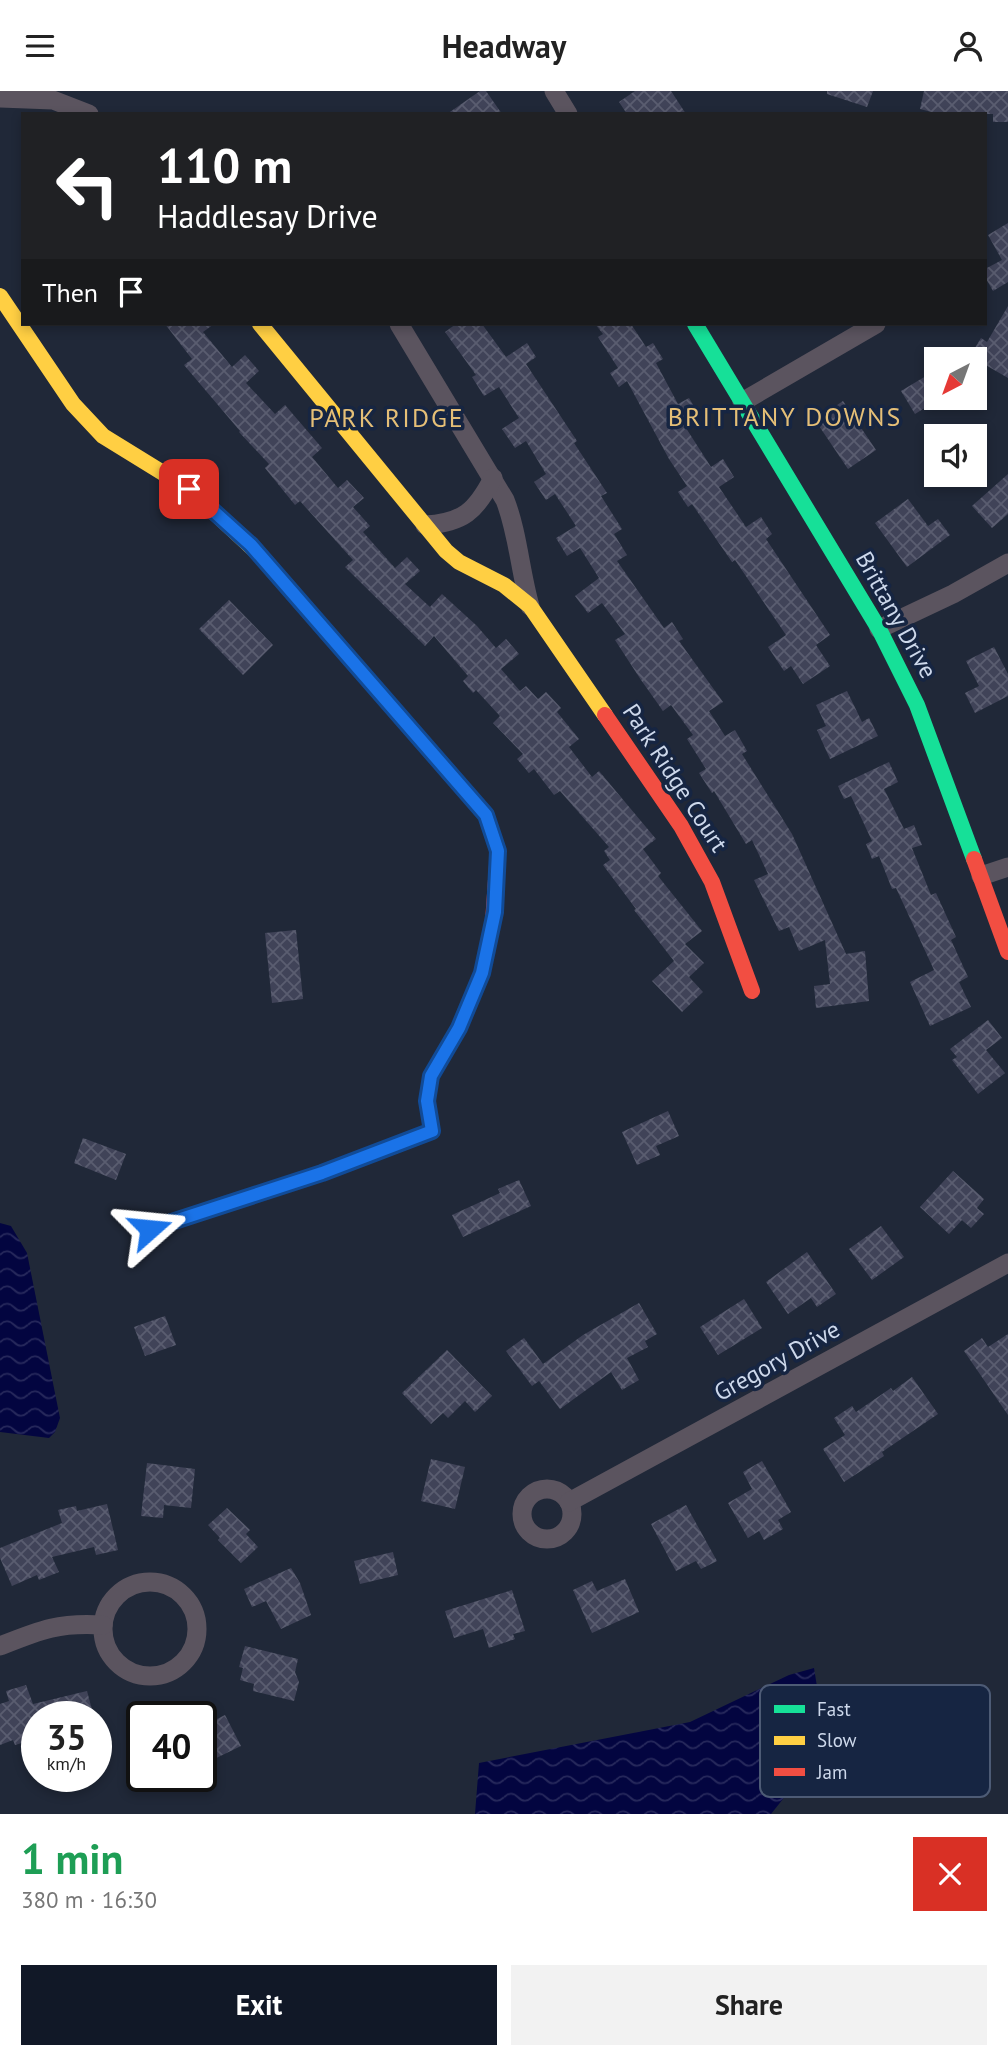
<!DOCTYPE html>
<html lang="en">
<head>
<meta charset="utf-8">
<style>
  :root { --surface:#fff; --page:#f2f2f2; --text:#222; --muted:#767676; --accent:#111827 }
  body { margin:0; font-family:"PT Sans",sans-serif; background:var(--page); color:var(--text); height:100vh; display:flex; flex-direction:column; font-size:26px; white-space:nowrap }
  * { box-sizing:border-box; margin:0 }
  p { font-size:23px; color:var(--muted) }
  .icon { flex:none; width:38px; height:38px; fill:none; stroke:currentColor; stroke-width:2; stroke-linecap:round; stroke-linejoin:round }
  .map { position:relative; height:1723px; overflow:hidden }
  .sheet { display:flex; flex-direction:column; background:var(--surface); flex:1 }
  .sheet>* { flex:none }
  .banner { position:absolute; left:21px; top:21px; width:966px; height:214px; border-radius:0px; box-shadow:0 4px 10px #0003; background:#202124; color:#fff; overflow:hidden }
  .needle { width:46px; rotate:221deg }
  .controls { position:absolute; left:924px; top:256px; display:grid; gap:14px }
  .controls a { display:grid; place-items:center; width:63px; height:63px; border-radius:0px; background:var(--surface); box-shadow:0 4px 10px #0003; font-size:35px }
  .speed { position:absolute; left:21px; top:1610px; display:flex; gap:14px; font-size:35px; font-weight:700; text-align:center }
  .speed>* { display:grid; place-content:center; width:91px; height:91px; border-radius:50%; background:var(--surface); box-shadow:0 4px 10px #0003; line-height:1 }
  .speed small { font-size:18px; font-weight:400 }
  .speed .limit { border:4px solid #111; border-radius:10px; background:#fff; color:#111 }
  .pin { position:absolute; display:grid; place-items:center; width:60px; height:60px; color:#fff; margin:-30px; border-radius:14px; box-shadow:0 4px 10px #0006 }
  .me { position:absolute; width:77px; margin:-38px; rotate:72deg; stroke-linejoin:round; filter:drop-shadow(0 0 5px #0008) }
  .turn { display:flex; align-items:center; gap:24px; height:147px; padding:0 21px; font-size:32px }
  .turn .icon { width:91px; height:91px; stroke-width:2.5 }
  .turn b { display:block; font-size:49px; line-height:60px }
  .then { display:flex; align-items:center; height:66px; padding:0 21px; background:#0003; gap:14px; font-size:26px }
  .round { display:grid; place-items:center; flex:none; width:74px; height:74px; border-radius:0px; background:var(--page) }
  .summary { display:flex; align-items:center; justify-content:space-between; height:119px; padding:0 21px }
  h1 { font-size:42px; font-weight:800; line-height:52px; color:#1e9e55 }
  .button { display:flex; gap:14px; margin-top:auto; padding:14px 21px }
  .button a { flex:1; height:80px; border-radius:0px; background:var(--accent); color:#fff; font-size:28px; font-weight:800; line-height:80px; text-align:center }
  .button a+a { background:var(--page); color:var(--text) }
  header { display:flex; justify-content:space-between; align-items:center; height:91px; padding:0 21px; background:var(--surface); font-size:32px; font-weight:800 }
  .map>svg:first-child { display:block }
  .water { fill:url(#water-waves) }
  .building { fill:url(#building-cross-hatch) }
  .lines { fill:none; stroke-linecap:round; stroke-linejoin:round }
  .street { stroke:#5b545f; stroke-width:19 }
  .fast { stroke:#16e098; stroke-width:16 }
  .slow { stroke:#ffcf43; stroke-width:16 }
  .jam { stroke:#f24e42; stroke-width:16 }
  .route-casing { stroke:#114b97; stroke-width:18 }
  .route { stroke:#1a73e8; stroke-width:12 }
  .labels { text-anchor:middle; stroke-width:7; stroke-linejoin:round; paint-order:stroke }
  .street-label { font-size:24px; fill:#cdd8eb; stroke:#162542 }
  .neighbourhood-label { font-size:26px; letter-spacing:2px; fill:#e5bf77; stroke:#162542 }
  .key { fill:#162542; stroke:#4d5b75; stroke-width:2 }
  .key-label { font-size:19px; fill:#cdd8eb }
</style>
</head>
<body>
<header><svg class="icon" aria-label="menu" viewBox="0 0 24 24"><path d="M4 6h16M4 12h16M4 18h16"/></svg>Headway<svg class="icon" aria-label="person" viewBox="0 0 24 24"><circle cx="12" cy="8" r="4"/><path d="M4 21q1-7 8-7t8 7"/></svg></header>
<div class="map">
<svg width="1008" height="1723" viewBox="0 0 1008 1723">
  <defs>
    <pattern id="water-waves" width="16" height="10" patternUnits="userSpaceOnUse" patternTransform="scale(1.75)"><rect width="16" height="10" fill="#030540"/><path d="M0 5q4-4 8 0t8 0" fill="none" stroke="#27295c"/></pattern>
    <pattern id="building-cross-hatch" width="8" height="8" patternUnits="userSpaceOnUse" patternTransform="scale(1.75)"><rect width="8" height="8" fill="#404358"/><path d="M0 0l8 8M0 8l8-8" fill="none" stroke="#5a5d70"/></pattern>
  </defs>
  <rect width="100%" height="100%" fill="#202838"/>
  <g class="water">
    <polygon points="0,1132 11,1135 27,1162 60,1327 55,1341 49,1347 0,1341"/>
    <polygon points="814,1577 820,1614 791,1619 811,1673 771,1723 475,1723 479,1672 690,1631 789,1584"/>
  </g>
  <g class="building">
    <polygon points="480,0 486,0 502,23 447,23"/>
    <polygon points="635,0 671,0 686,23 627,23 619,11"/>
    <polygon points="827,0 873,0 867,16 827,3"/>
    <polygon points="924,0 1008,0 1008,31 993,31 993,23 939,23 920,18"/>
    <polygon points="1008,132 1008,191 993,200 985,186 985,178 1002,169 988,144"/>
    <polygon points="1008,215 1008,287 970,265 981,247 987,251"/>
    <polygon points="165,233 214,233 203,241 232,276 245,264 259,280 246,292 275,323 285,314 322,357 312,366 338,397 347,389 364,407 353,416 370,435 363,441 395,477 407,466 420,480 405,493 430,516 442,503 477,535 496,557 506,548 519,563 501,578 520,600 526,595 538,608 546,601 561,617 557,621 579,648 569,656 592,686 599,680 656,748 643,758 661,782 658,785 702,840 685,853 704,872 689,886 703,901 682,921 652,890 674,870 634,819 636,818 603,774 610,769 604,760 609,756 560,700 554,704 534,678 529,682 517,668 523,663 493,632 500,625 476,599 473,602 463,590 468,585 434,545 425,555 345,476 353,469 300,410 295,414 265,377 269,373 239,341 240,340 184,274 192,268"/>
    <polygon points="456,233 482,233 506,266 527,252 536,266 526,273 577,350 574,352 607,402 601,405 622,438 614,443 627,464 617,470 664,537 672,531 683,548 679,550 723,611 709,620 725,645 735,639 747,660 742,663 792,743 846,863 865,860 869,910 816,917 814,895 830,893 825,849 799,860 789,836 779,840 754,789 768,783 752,749 746,753 714,700 712,702 699,682 706,678 687,648 693,644 671,614 663,620 641,589 615,549 625,543 602,512 588,522 575,505 599,487 580,457 567,465 556,447 576,435 555,403 546,409 534,391 546,383 526,350 515,357 502,338 519,327 499,296 484,305 472,286 476,284 445,241"/>
    <polygon points="595,233 631,233 646,256 653,252 663,268 656,272 678,313 689,307 700,325 684,334 711,376 723,368 734,386 719,396 746,436 761,426 772,443 766,448 830,544 816,554 830,575 803,593 791,575 784,580 768,556 786,544 735,469 732,471 692,413 688,416 678,401 687,395 669,368 627,290 619,296 610,282 618,277 598,246 603,243"/>
    <polygon points="936,279 936,310 915,323 901,300"/>
    <polygon points="843,310 876,359 848,378 815,329"/>
    <polygon points="1008,383 1008,423 992,437 972,415"/>
    <polygon points="908,408 928,435 938,428 950,444 907,476 875,432"/>
    <polygon points="229,509 273,554 243,584 199,538"/>
    <polygon points="994,556 1008,583 1008,605 975,622 965,602 979,595 966,570"/>
    <polygon points="847,600 862,631 869,627 878,645 830,668 817,639 826,635 816,614"/>
    <polygon points="889,671 898,691 884,698 904,738 914,734 922,754 912,757 931,804 936,802 956,846 951,849 968,886 959,891 971,916 930,935 910,891 934,879 896,797 892,798 879,765 872,768 866,753 872,750 851,705 844,708 838,695"/>
    <polygon points="296,839 303,908 272,912 265,842"/>
    <polygon points="988,929 1002,947 986,959 1005,982 978,1003 952,969 957,966 950,958"/>
    <polygon points="668,1020 679,1045 656,1055 660,1064 637,1074 622,1041"/>
    <polygon points="83,1047 126,1063 116,1089 74,1072"/>
    <polygon points="953,1080 984,1108 977,1117 984,1123 971,1137 962,1129 949,1143 920,1116"/>
    <polygon points="519,1089 531,1115 463,1146 452,1124 500,1102 498,1098"/>
    <polygon points="881,1135 904,1166 872,1189 849,1158"/>
    <polygon points="807,1161 836,1203 817,1216 811,1207 788,1223 766,1191"/>
    <polygon points="744,1208 762,1237 718,1264 700,1236"/>
    <polygon points="639,1212 657,1243 645,1250 648,1256 627,1267 639,1289 622,1299 611,1281 560,1318 539,1290 532,1295 506,1260 524,1247 543,1273 583,1244"/>
    <polygon points="165,1225 176,1254 145,1265 134,1236"/>
    <polygon points="1008,1243 1008,1324 964,1260 982,1247 988,1256"/>
    <polygon points="447,1259 492,1305 475,1321 465,1310 448,1327 443,1322 431,1333 402,1302"/>
    <polygon points="912,1286 938,1323 882,1361 884,1365 844,1391 823,1358 845,1344 834,1327 852,1315 856,1321 891,1297 893,1300"/>
    <polygon points="431,1368 465,1376 455,1418 421,1410"/>
    <polygon points="762,1370 791,1421 778,1429 783,1438 764,1449 759,1440 748,1447 728,1412 752,1398 743,1381"/>
    <polygon points="147,1372 195,1378 191,1417 164,1414 163,1427 141,1425"/>
    <polygon points="107,1413 118,1459 96,1464 94,1456 52,1466 59,1481 39,1489 37,1484 12,1495 0,1467 0,1457 62,1432 58,1419 76,1415 77,1420"/>
    <polygon points="686,1414 717,1470 701,1478 696,1470 676,1480 651,1433"/>
    <polygon points="227,1417 250,1439 246,1443 258,1456 241,1472 218,1449 220,1447 208,1434"/>
    <polygon points="393,1461 398,1484 360,1493 354,1470"/>
    <polygon points="291,1477 300,1492 311,1524 281,1538 266,1510 252,1516 244,1498"/>
    <polygon points="625,1488 639,1521 592,1542 573,1499 592,1490 597,1500"/>
    <polygon points="512,1499 525,1540 513,1543 515,1548 489,1557 483,1538 454,1547 445,1520"/>
    <polygon points="245,1555 298,1568 295,1581 299,1591 294,1610 253,1600 254,1593 240,1589 243,1577 239,1576"/>
    <polygon points="26,1594 33,1613 87,1600 94,1626 37,1626 37,1642 31,1644 32,1649 15,1654 13,1649 0,1654 0,1613 9,1610 6,1600"/>
    <polygon points="225,1624 241,1655 206,1672 201,1662 201,1636"/>
  </g>
  <g class="lines">
    <g class="street">
      <polyline points="554,0 568,23"/>
      <polyline points="0,7 53,9 89,23"/>
      <path d="M399,233l106,176c13,33 15,71 25,106"/>
      <polyline points="742,311 876,233"/>
      <path d="M425,434c38,-2 51,-14 68,-47"/>
      <polyline points="879,538 953,503 1008,472"/>
      <polyline points="981,785 1008,776"/>
      <circle cx="547" cy="1423" r="25"/>
      <polyline points="569,1411 1008,1172"/>
      <circle cx="150" cy="1538" r="47"/>
      <path d="M0,1555c40,-16 59,-24 103,-21"/>
    </g>
    <polyline class="fast" points="695,233 879,538 917,614 974,768"/>
    <g class="slow">
      <polyline points="0,205 73,313 103,345 189,398 261,465"/>
      <polyline points="260,233 446,460 459,471 504,494 530,515 605,624"/>
      <polyline points="391,1056 432,1040 427,1010 431,985 459,937 482,882 493,831"/>
    </g>
    <g class="jam">
      <polyline points="261,465 486,724 498,760 493,831"/>
      <polyline points="605,624 681,735 712,791 752,900"/>
      <polyline points="974,768 1008,861"/>
      <polyline points="150,1138 322,1082 391,1056"/>
    </g>
  </g>
  <g class="lines">
    <defs>
      <polyline id="route" points="150,1138 322,1082 432,1040 427,1010 431,985 459,937 482,882 495,821 498,760 486,724 251,454 189,398"/>
    </defs>
    <use href="#route" class="route-casing"/>
    <use href="#route" class="route"/>
  </g>
  <g class="labels">
    <g class="street-label">
      <text transform="translate(896 524) rotate(61)" y="8">Brittany Drive</text>
      <text transform="translate(675 687) rotate(57)" y="8">Park Ridge Court</text>
      <text transform="translate(777 1270) rotate(-29)" y="8">Gregory Drive</text>
    </g>
    <g class="neighbourhood-label">
      <text x="785" y="335">BRITTANY DOWNS</text>
      <text x="387" y="336">PARK RIDGE</text>
    </g>
  </g>
  <rect x="760" y="1594" width="230" height="112" rx="10" class="key"/>
  <rect x="774" y="1614" width="31" height="8" fill="#16e098"/>
  <rect x="774" y="1645" width="31" height="9" fill="#ffcf43"/>
  <rect x="774" y="1677" width="31" height="8" fill="#f24e42"/>
  <g class="key-label">
    <text x="817" y="1625">Fast</text>
    <text x="817" y="1656">Slow</text>
    <text x="817" y="1688">Jam</text>
  </g>
</svg>
<div class="controls">
<a><svg class="needle" viewBox="-14 -14 28 28"><path d="M0-13l5 13h-10z" fill="#e53935"/><path d="M0 13l5-13h-10z" fill="#767676"/></svg></a>
<a><svg class="icon" aria-label="sound" viewBox="0 0 24 24"><path d="M4 9h4l5-4v14l-5-4H4zM17 9q2 3 0 6"/></svg></a>
</div>
<div class="speed"><div>35<small>km/h</small></div><div class="limit">40</div></div>
<div class="pin" style="left:189px;top:398px;background:#d93025"><svg class="icon" aria-label="arrive" viewBox="0 0 24 24"><path d="M6 21V4h12l-3 4 3 4H6"/></svg></div>
<svg class="me" style="left:150px;top:1138px" viewBox="-20 -20 40 40"><path d="M0-17L14 15 0 8-14 15z" fill="#1a73e8" stroke="#fff" stroke-width="4"/></svg>
<div class="banner">
<div class="turn"><svg class="icon" aria-label="left" viewBox="0 0 24 24"><path d="M17 20v-9H6M10 6l-5 5 5 5"/></svg><div><b>110 m</b>Haddlesay Drive</div></div>
<div class="then">Then<svg class="icon" aria-label="arrive" viewBox="0 0 24 24"><path d="M6 21V4h12l-3 4 3 4H6"/></svg></div>
</div>
</div>
<section class="sheet">
<div class="summary"><div><h1>1 min</h1><p>380 m · 16:30</p></div><a class="round" style="background:#d93025;color:#fff"><svg class="icon" aria-label="close" viewBox="0 0 24 24"><path d="M6 6l12 12M18 6L6 18"/></svg></a></div>
<div class="button"><a>Exit</a><a>Share</a></div>
</section>
</body>
</html>
